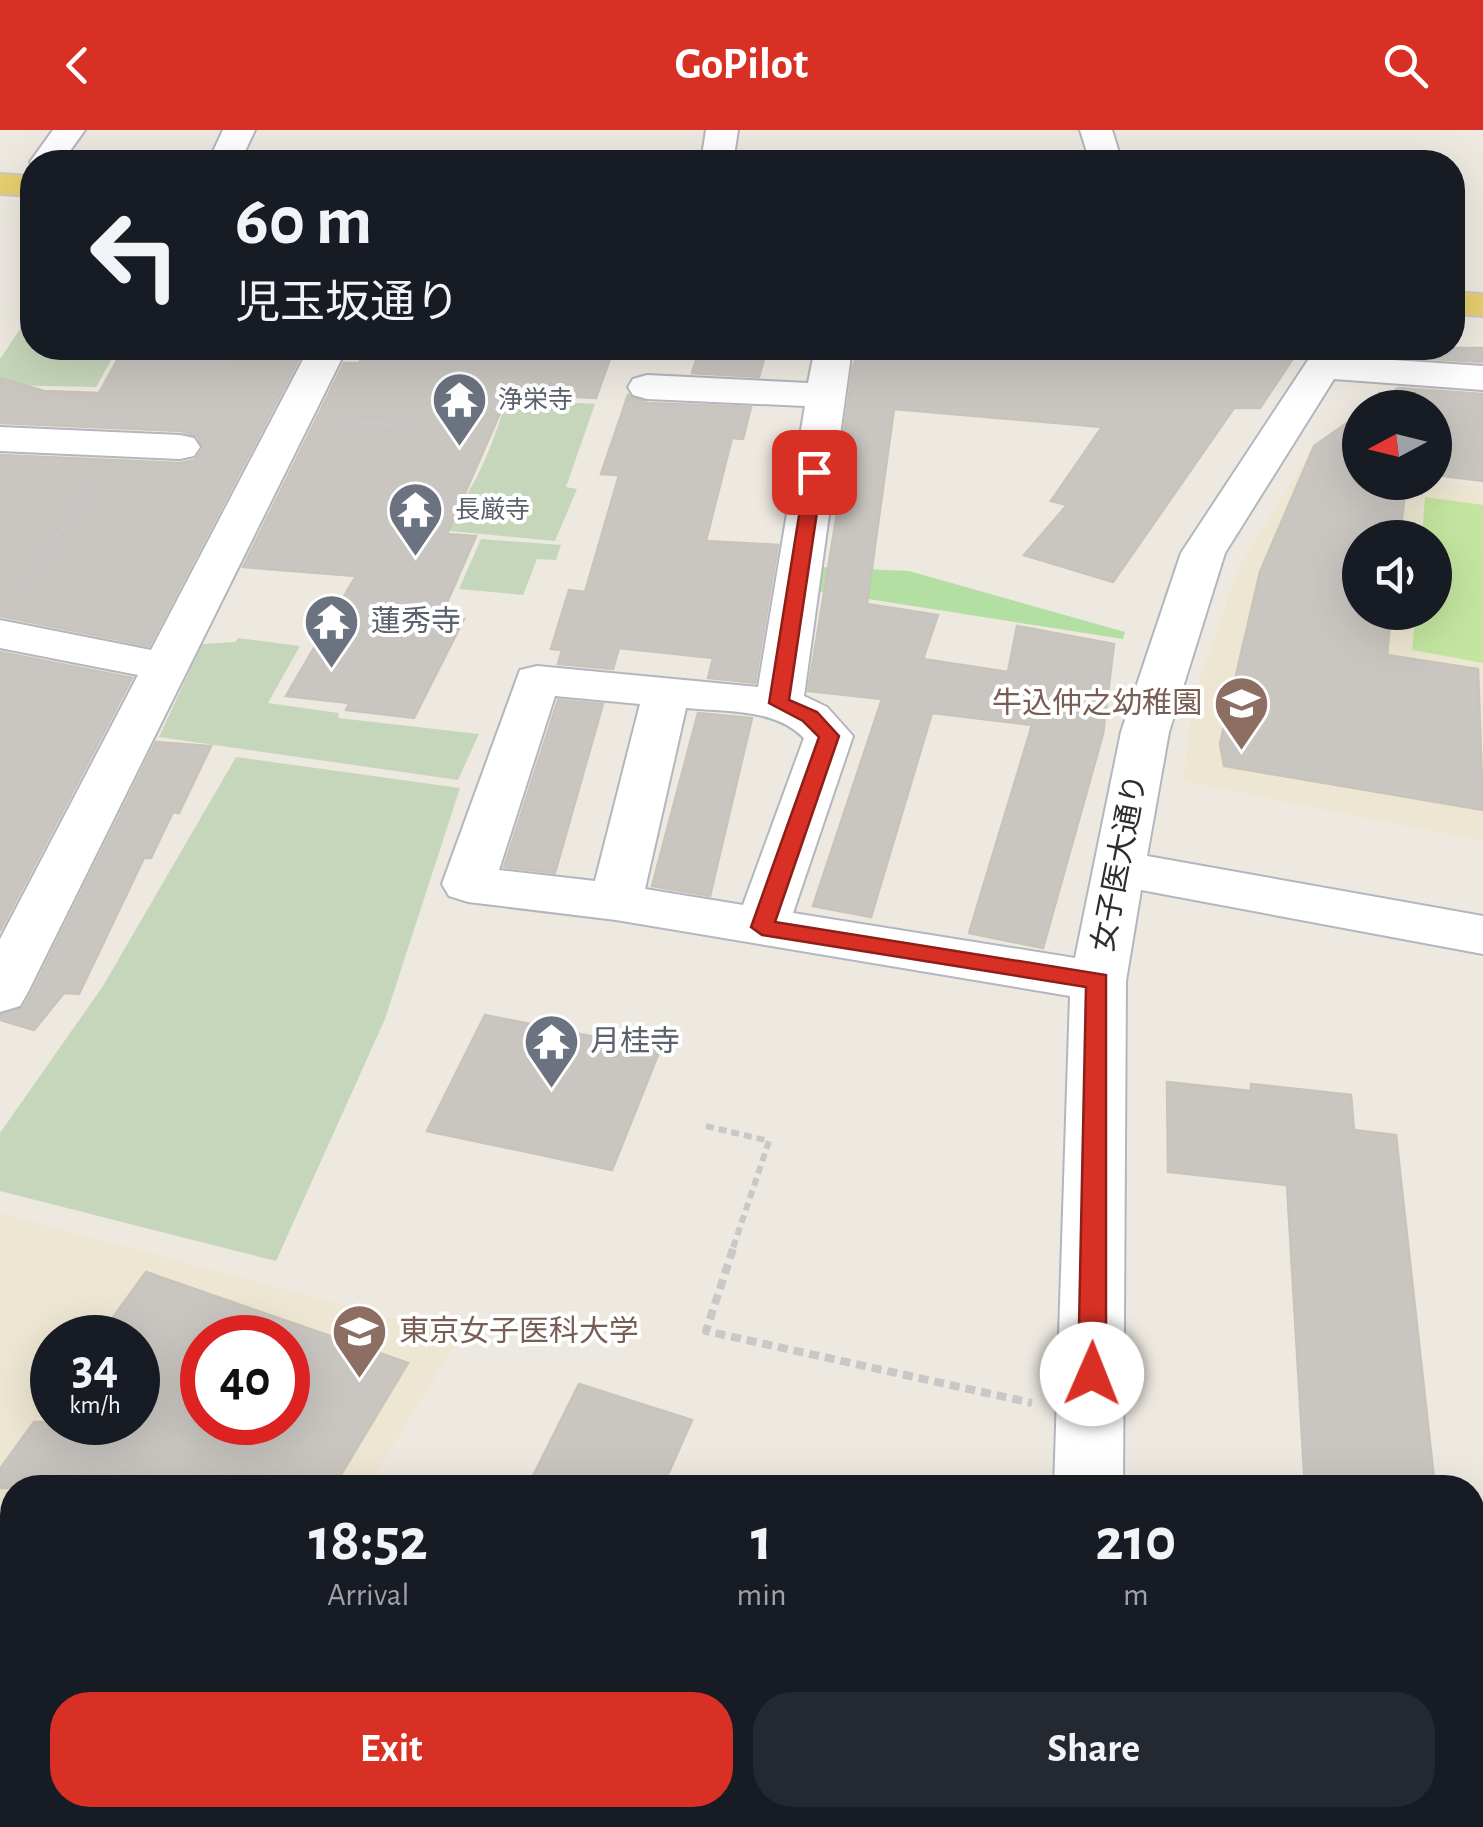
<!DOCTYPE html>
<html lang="en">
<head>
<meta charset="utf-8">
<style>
  :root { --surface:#171b24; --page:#242831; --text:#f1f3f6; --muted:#9ea1a6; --accent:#d93025 }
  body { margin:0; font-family:"Alegreya Sans","Noto Sans JP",sans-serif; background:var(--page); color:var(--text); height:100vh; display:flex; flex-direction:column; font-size:38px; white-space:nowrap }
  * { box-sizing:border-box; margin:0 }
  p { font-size:32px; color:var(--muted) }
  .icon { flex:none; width:55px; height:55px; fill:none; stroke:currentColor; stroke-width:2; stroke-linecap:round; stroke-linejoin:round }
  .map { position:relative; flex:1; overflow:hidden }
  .panel { position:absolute; left:0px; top:1345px; width:1485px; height:352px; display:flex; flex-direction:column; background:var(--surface); border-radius:40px 40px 0 0; box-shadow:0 10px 40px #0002 }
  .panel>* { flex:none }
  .top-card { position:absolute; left:20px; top:20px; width:1445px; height:210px; border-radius:40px; box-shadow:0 10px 40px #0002; background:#171b24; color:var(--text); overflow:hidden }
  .needle { width:65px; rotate:263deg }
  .fabs { position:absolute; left:1342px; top:260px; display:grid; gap:20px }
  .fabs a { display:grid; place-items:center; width:110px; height:110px; border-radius:50%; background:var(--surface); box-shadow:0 10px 40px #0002; font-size:50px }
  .speed { position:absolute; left:30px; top:1185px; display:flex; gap:20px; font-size:50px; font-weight:700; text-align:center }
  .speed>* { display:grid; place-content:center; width:130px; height:130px; border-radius:50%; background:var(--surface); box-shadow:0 10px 40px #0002; line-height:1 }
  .speed small { font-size:25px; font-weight:400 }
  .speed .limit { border:15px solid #d22; background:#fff; color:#111 }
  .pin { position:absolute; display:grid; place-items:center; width:85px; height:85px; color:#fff; margin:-42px; border-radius:20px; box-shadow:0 5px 15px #0006 }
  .me { position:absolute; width:110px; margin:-55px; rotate:1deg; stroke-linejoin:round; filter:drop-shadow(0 0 8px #0008) }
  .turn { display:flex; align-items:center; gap:35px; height:210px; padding:0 50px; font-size:45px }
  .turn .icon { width:130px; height:130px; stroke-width:2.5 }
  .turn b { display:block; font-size:70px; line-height:85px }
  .eta { display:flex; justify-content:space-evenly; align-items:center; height:170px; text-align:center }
  .eta b { font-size:60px; font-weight:700; line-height:70px }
  .cta { display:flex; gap:20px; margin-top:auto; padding:20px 50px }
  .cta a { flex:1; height:115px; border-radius:40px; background:var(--accent); color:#fff; font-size:40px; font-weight:700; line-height:115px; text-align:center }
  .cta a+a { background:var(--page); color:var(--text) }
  header { display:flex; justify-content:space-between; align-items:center; height:130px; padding:0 50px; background:var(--accent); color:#fff; font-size:45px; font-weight:700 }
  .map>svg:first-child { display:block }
  .education { fill:#ede6d2; fill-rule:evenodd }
  .green { fill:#b4dfa3 }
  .cemetery { fill:#c6d6ba }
  .pitch { fill:#c4e5a0 }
  .building { fill:#c9c5c0; stroke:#c9c4ba; stroke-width:2.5; fill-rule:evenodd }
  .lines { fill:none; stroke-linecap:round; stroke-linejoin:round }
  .minor-casing { stroke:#b4b6bf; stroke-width:4 }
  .major-casing { stroke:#c8c8c8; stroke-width:4 }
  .path-far3 { stroke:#c8c8c8; stroke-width:4; stroke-dasharray:5 4; stroke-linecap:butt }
  .path-far2 { stroke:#c8c8c8; stroke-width:5; stroke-dasharray:6 4; stroke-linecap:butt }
  .path-far1 { stroke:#c8c8c8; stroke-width:6; stroke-dasharray:8 5; stroke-linecap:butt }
  .path { stroke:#c8c8c8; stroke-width:8; stroke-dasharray:10 6; stroke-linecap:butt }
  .minor { fill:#fff; fill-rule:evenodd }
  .major { fill:#e6cf6e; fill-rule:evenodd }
  .route { fill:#d93025; stroke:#8d1f18; stroke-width:2.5 }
  .labels { text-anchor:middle; stroke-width:8; stroke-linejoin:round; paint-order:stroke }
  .far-worship-label { font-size:25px; fill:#5b616d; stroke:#fff; text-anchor:start }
  .worship-label { font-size:30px; fill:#5b616d; stroke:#fff; text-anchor:start }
  .education-label { font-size:30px; fill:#785e54; stroke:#fff; text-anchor:end }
  .street-label { font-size:30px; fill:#2d2d2d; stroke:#fff }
</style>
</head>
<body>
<header><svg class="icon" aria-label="back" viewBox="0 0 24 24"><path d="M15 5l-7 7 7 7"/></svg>GoPilot<svg class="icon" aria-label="search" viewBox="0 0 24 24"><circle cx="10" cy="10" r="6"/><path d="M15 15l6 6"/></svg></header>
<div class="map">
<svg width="1483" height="1697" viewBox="0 0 1483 1697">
  <rect width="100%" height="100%" fill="#ede9e1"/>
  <g class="education">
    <path d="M1304,332l56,8v12l75,-1 48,6v354l-300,-60 11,-85 46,-131zM1360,408h75v74h-75z"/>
    <path d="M0,1083l460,123 -92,151 -356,1v112l-12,-5zM52,1208h86v84h-86zM202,1208h86v84h-86z"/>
    <polygon points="0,1522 12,1528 12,1685 385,1685 413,1697 0,1697"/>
  </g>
  <polygon class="green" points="820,437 909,441 1125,502 1123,509 817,461"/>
  <g class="cemetery">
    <polygon points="32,181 32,218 118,218 96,257 0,255 0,229"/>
    <path d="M507,269l88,5 -29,83 11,2 -22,52 -115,-11c36,-40 51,-81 67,-131z"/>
    <polygon points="481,409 561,415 556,430 537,429 523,465 459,459"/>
    <polygon points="238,508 300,516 268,573 339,583 338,588 479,604 458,650 159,607 202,514 235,512"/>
    <polygon points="236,627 460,658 385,889 276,1131 0,1061 0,1003 103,856"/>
  </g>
  <polygon class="pitch" points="1425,367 1483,375 1483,533 1412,520 1416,483 1435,482 1435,408 1422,407"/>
  <g class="building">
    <polygon points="124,218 224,218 218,229 298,231 149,516 0,486 0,325 180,333 195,330 203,319 197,306 181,301 0,293 0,248 44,261 99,263"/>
    <polygon points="367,218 614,218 596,268 509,263 447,404 476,406 441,486 464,489 414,588 346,580 349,573 286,566 356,446 243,437 344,233 359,233"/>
    <polygon points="700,218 767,218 759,247 692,243"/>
    <polygon points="861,218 1300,218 1260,278 1234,278 1113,452 1024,425 1067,375 1051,371 1102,297 894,279 867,474 938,485 923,529 1008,542 1017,496 1114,514 1103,604 1043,818 969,803 1032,595 932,583 871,787 813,776 882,569 808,561 848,316 842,316 853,236"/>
    <polygon points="1386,218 1483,218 1483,232 1398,227"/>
    <polygon points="1398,258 1483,264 1483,351 1435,345 1435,278 1370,278"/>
    <polygon points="628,265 647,273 751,277 743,309 732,308 706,411 778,415 755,553 708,548 713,528 619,518 613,539 558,534 562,520 551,519 569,460 585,462 619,345 601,344"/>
    <polygon points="1360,284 1360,352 1406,352 1400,408 1360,408 1360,482 1391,482 1387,525 1478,539 1483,680 1224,636 1220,614 1260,442 1314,316"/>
    <polygon points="0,522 132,548 0,801"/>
    <polygon points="558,570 603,574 555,743 504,737"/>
    <polygon points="698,583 752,588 710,766 652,756"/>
    <polygon points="156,612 211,616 179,683 173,682 151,728 144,728 79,864 64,863 34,900 0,890 0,885 23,878 31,864"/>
    <polygon points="485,885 660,920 612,1040 427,1001"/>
    <polygon points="1167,952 1251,961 1251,954 1351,965 1354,1000 1396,1005 1435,1358 1305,1358 1287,1055 1168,1042"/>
    <path d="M146,1142l262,91 -75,125h-333v-19l34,-47h104v-84h-40zM202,1208h86v84h-86z"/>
    <polygon points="579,1254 692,1290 662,1358 527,1358"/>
  </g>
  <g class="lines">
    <defs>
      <g id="minor">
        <polygon points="53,0 85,0 62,32 32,32 32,36 30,32"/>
        <polygon points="223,0 255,0 240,32 208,32"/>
        <polygon points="706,0 738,0 733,32 701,32"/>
        <polygon points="1080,0 1112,0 1122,32 1090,32"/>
        <polygon points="309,218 347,218 28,862 20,876 0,882 0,809 138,545 0,518 0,490 151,520"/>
        <path d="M815,218h37l-48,348 23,11 26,29 -60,177 282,45 46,-226 60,-179 135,-205h37l-5,9 135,9v24l-149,-11 -109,174 -56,179 -22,124 336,60v38l-342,-64 -15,91 -3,507h-69l16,-492 -454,-76 -148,-18 -19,-6 -7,-12 78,-214 17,-4 221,21 47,-281 -158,-7 -14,-4 -5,-8 5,-8 14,-4 161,8zM555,566l85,8 -45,177 -96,-11zM686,578c40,4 88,0 118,30l-61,167 -98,-16z"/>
        <polygon points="0,297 180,305 194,308 200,317 194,326 180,329 0,321"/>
        <polygon points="1472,1437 1483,1439 1483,1505 1472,1503"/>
        <polygon points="0,1459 12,1464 12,1532 0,1527"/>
        <polygon points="439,1685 541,1685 546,1697 444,1697"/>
        <polygon points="992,1685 1070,1685 1068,1697 990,1697"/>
      </g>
      <g id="major">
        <polygon points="0,44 32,46 32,66 0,64"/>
        <polygon points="1452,162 1483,164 1483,186 1452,184"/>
      </g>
    </defs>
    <use href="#minor" class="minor-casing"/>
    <use href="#major" class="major-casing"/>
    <polyline class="path-far3" points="340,290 390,294"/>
    <g class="path-far2">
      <polyline points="359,292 414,296"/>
      <polyline points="15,467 97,350"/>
    </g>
    <polyline class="path-far1" points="706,996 769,1011 732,1121"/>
    <polyline class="path" points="733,1119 706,1201 1032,1273"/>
    <use href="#minor" class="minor"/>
    <use href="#major" class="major"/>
  </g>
  <polygon class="route" points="814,337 823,342 789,570 817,582 839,606 775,792 1106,845 1106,1244 1102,1252 1082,1252 1078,1244 1086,857 762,805 751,797 819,607 803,591 769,573 806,342"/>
  <defs>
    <symbol id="temple-pin" viewBox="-11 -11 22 30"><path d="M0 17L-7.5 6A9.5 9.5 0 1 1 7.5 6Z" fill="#6b7280" stroke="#fff"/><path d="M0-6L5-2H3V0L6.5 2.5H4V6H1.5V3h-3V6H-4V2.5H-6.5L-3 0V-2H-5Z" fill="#fff"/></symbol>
    <symbol id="school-pin" viewBox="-11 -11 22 30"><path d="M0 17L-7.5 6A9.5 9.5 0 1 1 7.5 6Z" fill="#8d6e63" stroke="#fff"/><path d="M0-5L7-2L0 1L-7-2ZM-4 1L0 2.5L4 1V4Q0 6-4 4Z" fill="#fff"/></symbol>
    <symbol id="university-pin" viewBox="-11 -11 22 30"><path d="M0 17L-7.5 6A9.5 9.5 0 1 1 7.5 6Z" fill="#8d6e63" stroke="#fff"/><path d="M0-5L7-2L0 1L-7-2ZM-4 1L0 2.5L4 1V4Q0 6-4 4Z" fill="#fff"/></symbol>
  </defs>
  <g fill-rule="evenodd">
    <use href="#temple-pin" x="428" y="238" width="63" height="86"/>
    <use href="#temple-pin" x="384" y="348" width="63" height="86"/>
    <use href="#temple-pin" x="300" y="460" width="63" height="86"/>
    <use href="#school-pin" x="1210" y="542" width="63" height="86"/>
    <use href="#temple-pin" x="520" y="880" width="63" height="86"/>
    <use href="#university-pin" x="328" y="1170" width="63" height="86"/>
  </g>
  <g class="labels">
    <g class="far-worship-label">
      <text x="498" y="278">浄栄寺</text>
      <text x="455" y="388">長厳寺</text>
    </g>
    <g class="worship-label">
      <text x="371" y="501">蓮秀寺</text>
      <text x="590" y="921">月桂寺</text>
    </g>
    <g class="education-label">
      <text x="1202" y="583">牛込仲之幼稚園</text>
      <text x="399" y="1211" text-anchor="start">東京女子医科大学</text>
    </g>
    <g class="street-label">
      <text transform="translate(1119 733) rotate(-79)" y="10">女子医大通り</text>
    </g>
  </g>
</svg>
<div class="fabs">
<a><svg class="needle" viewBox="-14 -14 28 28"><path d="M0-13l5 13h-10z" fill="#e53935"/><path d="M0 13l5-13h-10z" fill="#9ea1a6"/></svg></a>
<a><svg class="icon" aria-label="sound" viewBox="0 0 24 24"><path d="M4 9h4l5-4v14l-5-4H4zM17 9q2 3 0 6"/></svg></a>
</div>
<div class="speed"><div>34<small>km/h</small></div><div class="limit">40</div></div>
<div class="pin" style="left:814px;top:342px;background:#d93025"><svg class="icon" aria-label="arrive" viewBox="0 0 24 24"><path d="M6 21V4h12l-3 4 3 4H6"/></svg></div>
<svg class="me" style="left:1092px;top:1244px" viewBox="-20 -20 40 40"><circle r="19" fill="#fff"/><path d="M0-13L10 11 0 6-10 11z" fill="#d93025"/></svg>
<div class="top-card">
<div class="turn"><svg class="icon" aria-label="left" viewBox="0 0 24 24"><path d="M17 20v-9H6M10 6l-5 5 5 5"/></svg><div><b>60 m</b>児玉坂通り</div></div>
</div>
<section class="panel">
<div class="eta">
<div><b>18:52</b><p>Arrival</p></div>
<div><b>1</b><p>min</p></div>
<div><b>210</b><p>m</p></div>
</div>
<div class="cta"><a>Exit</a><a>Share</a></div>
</section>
</div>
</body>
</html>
